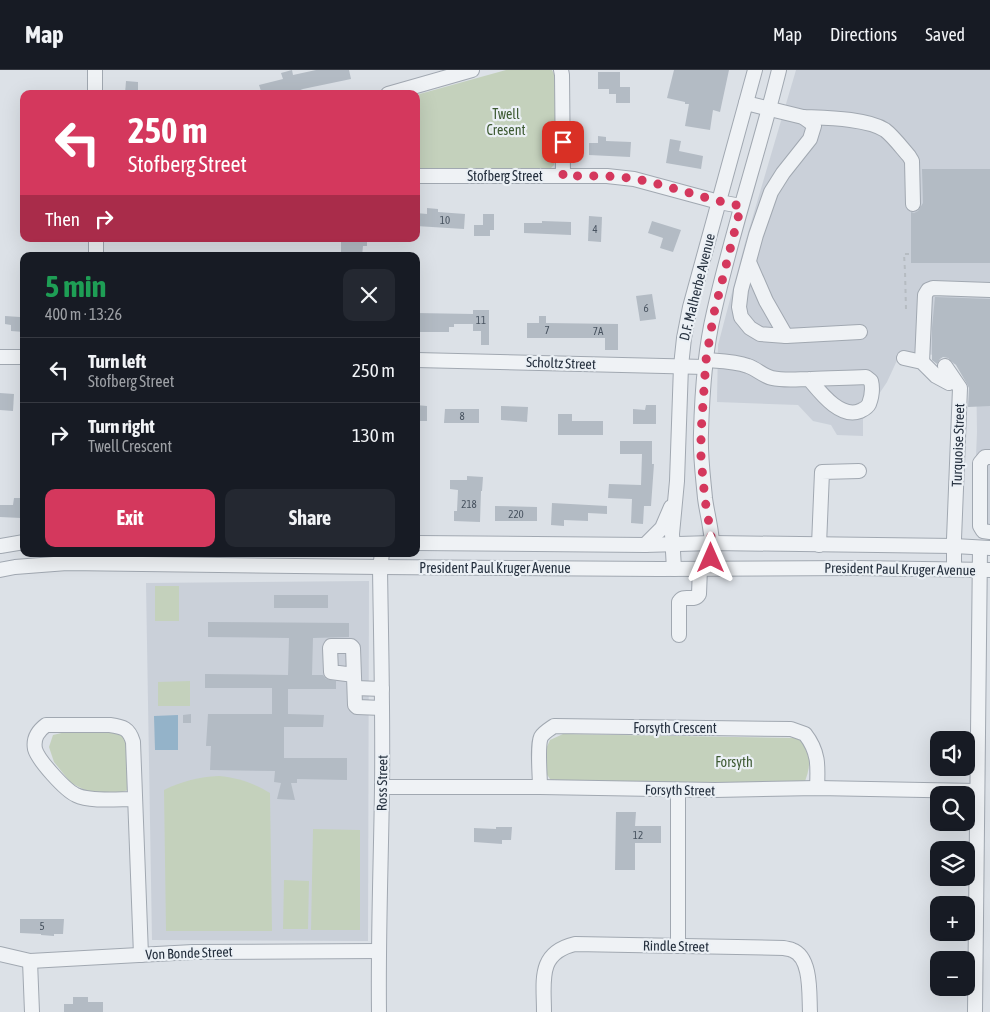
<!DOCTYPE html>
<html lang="en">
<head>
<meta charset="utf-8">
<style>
  :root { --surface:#171b24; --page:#242831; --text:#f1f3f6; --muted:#9ea1a6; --line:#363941; --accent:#d4385d }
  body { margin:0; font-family:"Asap Condensed",sans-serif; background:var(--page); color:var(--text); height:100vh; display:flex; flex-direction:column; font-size:19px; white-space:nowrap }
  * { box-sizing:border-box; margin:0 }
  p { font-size:16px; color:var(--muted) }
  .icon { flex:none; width:28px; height:28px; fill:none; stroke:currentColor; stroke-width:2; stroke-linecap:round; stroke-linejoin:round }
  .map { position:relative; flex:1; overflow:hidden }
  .panel { position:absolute; left:20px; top:182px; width:400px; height:305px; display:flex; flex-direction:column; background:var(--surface); border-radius:10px; box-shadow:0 5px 20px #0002 }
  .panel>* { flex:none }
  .top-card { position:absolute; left:20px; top:20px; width:400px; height:152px; border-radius:10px; box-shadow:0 5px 20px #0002; background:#d4385d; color:#fff; overflow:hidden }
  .buttons { position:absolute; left:930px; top:661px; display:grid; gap:10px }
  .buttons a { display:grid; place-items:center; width:45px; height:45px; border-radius:10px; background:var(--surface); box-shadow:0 5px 20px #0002; font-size:25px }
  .pin { position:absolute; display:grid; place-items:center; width:42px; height:42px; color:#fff; margin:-21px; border-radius:10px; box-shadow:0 2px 8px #0006 }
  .me { position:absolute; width:55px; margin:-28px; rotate:0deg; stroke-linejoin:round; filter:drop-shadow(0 0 4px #0008) }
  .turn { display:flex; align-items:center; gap:18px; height:105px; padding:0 25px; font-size:22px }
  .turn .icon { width:65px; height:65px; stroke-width:2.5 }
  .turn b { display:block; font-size:35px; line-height:42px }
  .then { display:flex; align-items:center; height:48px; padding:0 25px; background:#0003; gap:10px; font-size:19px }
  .round { display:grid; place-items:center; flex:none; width:52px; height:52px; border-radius:10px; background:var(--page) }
  .overview { display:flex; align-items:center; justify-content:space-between; height:85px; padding:0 25px }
  h1 { font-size:30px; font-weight:700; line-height:38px; color:#1e9e55 }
  .cta { display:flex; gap:10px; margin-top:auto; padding:10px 25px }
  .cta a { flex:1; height:58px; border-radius:10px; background:var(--accent); color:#fff; font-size:20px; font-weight:700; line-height:58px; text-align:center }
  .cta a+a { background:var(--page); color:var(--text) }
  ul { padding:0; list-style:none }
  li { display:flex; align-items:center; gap:15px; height:65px; padding:0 25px; border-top:1px solid var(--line) }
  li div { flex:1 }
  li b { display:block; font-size:19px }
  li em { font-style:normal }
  header { display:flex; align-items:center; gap:30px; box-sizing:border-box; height:70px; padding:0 25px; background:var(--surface); border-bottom:1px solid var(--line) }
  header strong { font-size:24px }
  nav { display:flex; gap:28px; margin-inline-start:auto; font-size:18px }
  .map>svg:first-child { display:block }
  .built { fill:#cad0d9 }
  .green { fill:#c4d1bc }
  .water { fill:#94b3c9 }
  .building { fill:#b3bbc4 }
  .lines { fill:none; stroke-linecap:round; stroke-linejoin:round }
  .minor-casing { stroke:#a1a8b1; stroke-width:16 }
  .path { stroke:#b6bcc2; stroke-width:2; stroke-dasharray:4 4; stroke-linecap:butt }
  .minor { stroke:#eff2f5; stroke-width:14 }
  .route { stroke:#d4385d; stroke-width:9; stroke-dasharray:0 16.2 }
  .labels { text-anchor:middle; stroke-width:4.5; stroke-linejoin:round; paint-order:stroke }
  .number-label { font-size:11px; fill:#485360 }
  .park-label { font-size:14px; fill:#3d5a32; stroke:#ebf0f5 }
  .street-label { font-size:14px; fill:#25303e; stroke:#ebf0f5 }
</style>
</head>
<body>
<header>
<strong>Map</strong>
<nav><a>Map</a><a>Directions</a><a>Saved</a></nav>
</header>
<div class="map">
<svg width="990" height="942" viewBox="0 0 990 942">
  <rect width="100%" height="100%" fill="#dce1e7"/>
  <g class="built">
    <polygon points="796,0 990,0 990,469 981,469 973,459 977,362 976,294 954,294 950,291 947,285 900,284 887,312 863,348 863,366 837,365 831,355 813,351 798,335 717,332 718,275 745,173"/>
    <polygon points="369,511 368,871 152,870 146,513"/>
  </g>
  <g class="green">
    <polygon points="506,0 552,0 555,6 557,81 554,95 546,103 416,104 416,25"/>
    <rect x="155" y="516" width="24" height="35"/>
    <polygon points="190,611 190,636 158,636 158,612"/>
    <polygon points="70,661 116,662 128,670 130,689 128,720 113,725 91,723 71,713 54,692 49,677 53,665"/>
    <path d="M563,664l235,4 9,4c4,16 3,29 -4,44l-251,-4 -6,-9 -1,-22 5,-11z"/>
    <path d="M219,706c19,2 35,7 51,17l2,138h-106l-2,-141c18,-9 35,-13 55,-14z"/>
    <polygon points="313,759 360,760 360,860 311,860"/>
    <polygon points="284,810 309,811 308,859 283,859"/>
  </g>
  <polygon class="water" points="178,645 178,680 155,680 154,646"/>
  <g class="building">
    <polygon points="292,0 293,5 316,0 349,0 351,9 303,19 290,24 262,24 259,15 283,9 281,3"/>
    <polygon points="674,0 729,0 720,42 713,40 710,60 685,56 689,34 685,34 685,32 667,28"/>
    <polygon points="598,2 620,2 620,17 630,17 630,33 616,33 616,24 609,24 609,19 598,19"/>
    <polygon points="126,11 138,12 138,24 125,24"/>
    <polygon points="598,66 606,67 606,71 631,72 630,87 589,85 589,73 598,73"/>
    <polygon points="670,69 681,71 679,81 703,86 701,99 666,93"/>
    <polygon points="922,99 990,99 990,193 911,193 911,142 914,143 918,141 923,133"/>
    <polygon points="427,138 438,139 438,142 465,144 464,159 416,156 416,143 427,144"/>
    <polygon points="483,144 494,144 494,160 490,160 490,166 474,166 474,155 483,155"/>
    <polygon points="589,146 602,147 601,172 588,171"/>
    <polygon points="542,151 571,152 571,165 524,163 524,153 542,153"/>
    <polygon points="652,151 681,160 673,182 660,178 663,168 648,163"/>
    <polygon points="341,169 367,169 367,176 363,176 362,186 341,186"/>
    <polygon points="652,224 656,249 640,251 636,226"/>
    <polygon points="935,227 990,229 990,336 968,337 969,318 967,314 956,295 948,288 943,287 940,289 937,294 932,290 932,258"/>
    <polygon points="473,240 489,240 489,275 481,275 481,261 473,261 473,254 454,254 454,257 449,257 449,262 416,262 416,243 473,244"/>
    <polygon points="5,246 20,247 20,252 24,253 24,262 11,261 11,255 5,254"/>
    <polygon points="539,246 546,246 546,253 618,254 618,280 605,280 605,268 527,268 527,253 539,253"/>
    <polygon points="0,323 14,324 13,341 0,340"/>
    <polygon points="416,335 427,336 427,351 416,351"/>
    <polygon points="646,335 656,335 656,354 633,354 633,339 645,340"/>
    <polygon points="501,336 528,337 527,352 501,350"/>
    <polygon points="445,339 479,339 479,353 444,353"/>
    <polygon points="558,344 572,344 572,351 603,351 603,365 558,365"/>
    <polygon points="620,371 652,371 652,394 654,394 651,436 644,436 643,454 631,453 632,429 608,428 609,414 641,415 642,384 620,384"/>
    <polygon points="467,406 483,407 482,421 481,421 480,452 454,451 454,441 457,441 458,420 450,419 450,410 467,410"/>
    <polygon points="14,428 21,428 21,448 0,447 0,435 13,435"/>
    <polygon points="552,433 607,436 607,444 588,443 588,451 564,450 564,456 551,455"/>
    <polygon points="495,436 537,437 537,451 495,451"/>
    <rect x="274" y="525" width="54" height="13"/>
    <polygon points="208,552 349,553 349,567 313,568 312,605 323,605 326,609 336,611 336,619 288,619 288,644 324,645 323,657 284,657 284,688 347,688 347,710 297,709 297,713 291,713 295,730 277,729 281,713 274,712 275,701 210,700 211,676 206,676 208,644 272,644 272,618 205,618 205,604 288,605 289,568 208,567"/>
    <polygon points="191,644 191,653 183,653 183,645"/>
    <polygon points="616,742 636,742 635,756 661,756 661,773 635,773 635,800 615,800"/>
    <polygon points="496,757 512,757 511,770 502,770 502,774 474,772 474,758 496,759"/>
    <polygon points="20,849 64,849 63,864 54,864 54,866 41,865 41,864 20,863"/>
    <polygon points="73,927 88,927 88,932 103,932 103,942 64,942 64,934 73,934"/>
  </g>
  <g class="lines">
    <defs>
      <g id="minor">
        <polyline points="95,0 95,24"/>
        <polyline points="561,0 562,5 563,106"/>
        <polyline points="388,24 472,0"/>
        <polyline points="746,33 803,47 810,52 814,56 810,69 783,103 771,122 756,165 741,220 739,237 741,247 750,258 760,264 786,266 860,262"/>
        <path d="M803,47c22,1 63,1 82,13 8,6 17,18 24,26l3,5 1,43"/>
        <polyline points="416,106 607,106 634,109 719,132 741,136"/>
        <polyline points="96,186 96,169"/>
        <polyline points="749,192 766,231 786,266"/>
        <polyline points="0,287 24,287"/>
        <polyline points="904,288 922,292 936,306 949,313 945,296 960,318 954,469 954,499"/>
        <polyline points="416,290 705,297"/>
        <path d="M706,290c14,1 29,1 42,6 9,3 15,10 24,12 13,3 27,1 39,1 19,-1 37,-1 55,-2l5,4c2,8 1,15 -2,23 -2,4 -5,5 -9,7 -20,8 -40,-19 -51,-32"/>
        <polyline points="922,292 925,225 928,220 933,218 990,220"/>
        <polyline points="990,387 985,387 980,393 980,456 983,461 990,462"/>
        <polyline points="416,473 645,475 712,473 954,476 990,478"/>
        <polyline points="645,475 662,458 671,437"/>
        <polyline points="819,475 822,402 859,401"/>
        <polyline points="0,476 24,472"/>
        <path d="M707,498c1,-3 3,-7 4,-10 4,-17 -4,-43 -6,-60 -2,-22 -5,-43 -4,-65 1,-39 4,-83 13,-121 18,-81 45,-161 65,-242"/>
        <polyline points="674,499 672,464 677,411 681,296 684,268 690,237 755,0"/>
        <polyline points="0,500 15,497 67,493 380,497 659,499 856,498 990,500"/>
        <path d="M679,565v-33c5,-9 15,1 20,-8l1,-26"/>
        <polyline points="354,605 331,602 330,578 331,576 351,576 353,578 355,635 357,637 382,638"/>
        <polyline points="355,618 382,619"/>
        <polyline points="382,717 540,717 715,720 817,718 977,721"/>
        <path d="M540,717c0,-12 -3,-41 1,-50 3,-5 9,-8 13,-11l237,3 14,5c14,18 13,32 12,54"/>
        <path d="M134,729c-16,0 -44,3 -58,-4 -11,-5 -38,-35 -41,-46 -2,-11 3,-18 11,-24h64c13,2 19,3 23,17l8,213"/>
        <polyline points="678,876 678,720"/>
        <polyline points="0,884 30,891 193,882 378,881"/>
        <polyline points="30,891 32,942"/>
        <path d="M379,942c-1,-75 2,-149 3,-224 1,-74 -1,-147 -2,-221l2,-13"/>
        <path d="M544,942c0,-31 -7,-59 31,-68l209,4c3,1 6,1 8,2 20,7 17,45 18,62"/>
        <polyline points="975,942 980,478"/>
      </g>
    </defs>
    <use href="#minor" class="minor-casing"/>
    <polyline class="path" points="906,239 905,201 904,184 911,184"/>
    <use href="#minor" class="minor"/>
  </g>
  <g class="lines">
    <path class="route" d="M563,72v34c24,0 49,-1 73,3 35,7 69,20 105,27l-27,107 -8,47 -5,73v25l4,42 6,35v23"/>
  </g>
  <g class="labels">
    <g class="number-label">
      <text x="445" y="154">10</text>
      <text x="595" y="163">4</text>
      <text x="646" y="242">6</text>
      <text x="481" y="254">11</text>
      <text x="547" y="264">7</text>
      <text x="598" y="265">7A</text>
      <text x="462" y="350">8</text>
      <text x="469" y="438">218</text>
      <text x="516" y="448">220</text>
      <text x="638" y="769">12</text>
      <text x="42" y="860">5</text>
    </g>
    <g class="park-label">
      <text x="506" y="49">Twell<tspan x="506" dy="16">Cresent</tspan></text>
      <text x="734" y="697">Forsyth</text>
    </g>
    <g class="street-label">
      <text x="505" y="111">Stofberg Street</text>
      <text transform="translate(697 217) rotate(-76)" y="5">D.F. Malherbe Avenue</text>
      <text transform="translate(561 293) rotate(2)" y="5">Scholtz Street</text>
      <text transform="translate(958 375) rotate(-88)" y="5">Turquoise Street</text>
      <text x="495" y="503">President Paul Kruger Avenue</text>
      <text transform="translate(900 499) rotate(1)" y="5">President Paul Kruger Avenue</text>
      <text x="675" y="663">Forsyth Crescent</text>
      <text transform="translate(382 713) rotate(-89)" y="5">Ross Street</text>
      <text transform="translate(680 720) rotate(1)" y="5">Forsyth Street</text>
      <text transform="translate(676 876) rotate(1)" y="5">Rindle Street</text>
      <text transform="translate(189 883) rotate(-2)" y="5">Von Bonde Street</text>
    </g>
  </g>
</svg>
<div class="buttons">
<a><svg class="icon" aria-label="sound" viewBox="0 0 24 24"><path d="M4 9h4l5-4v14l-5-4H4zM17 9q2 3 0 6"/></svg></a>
<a><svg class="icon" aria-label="search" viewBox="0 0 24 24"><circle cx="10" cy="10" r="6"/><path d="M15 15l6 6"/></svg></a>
<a><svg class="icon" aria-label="layers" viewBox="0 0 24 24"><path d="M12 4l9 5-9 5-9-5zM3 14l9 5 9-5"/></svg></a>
<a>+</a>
<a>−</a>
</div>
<div class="pin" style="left:563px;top:72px;background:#d93025"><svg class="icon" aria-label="arrive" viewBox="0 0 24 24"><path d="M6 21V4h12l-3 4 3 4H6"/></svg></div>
<svg class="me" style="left:711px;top:488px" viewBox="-20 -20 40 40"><path d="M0-17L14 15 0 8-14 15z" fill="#d4385d" stroke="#fff" stroke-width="4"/></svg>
<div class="top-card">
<div class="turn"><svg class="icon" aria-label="left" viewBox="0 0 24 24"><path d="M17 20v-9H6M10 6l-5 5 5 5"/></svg><div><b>250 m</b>Stofberg Street</div></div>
<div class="then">Then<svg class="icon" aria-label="right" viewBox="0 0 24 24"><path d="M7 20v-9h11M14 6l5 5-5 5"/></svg></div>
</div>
<section class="panel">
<div class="overview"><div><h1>5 min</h1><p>400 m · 13:26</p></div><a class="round"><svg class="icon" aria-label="close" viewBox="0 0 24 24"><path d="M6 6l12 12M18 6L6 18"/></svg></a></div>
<ul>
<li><svg class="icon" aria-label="left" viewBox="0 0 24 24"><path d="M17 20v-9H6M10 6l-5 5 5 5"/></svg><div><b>Turn left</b><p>Stofberg Street</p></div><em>250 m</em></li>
<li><svg class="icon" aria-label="right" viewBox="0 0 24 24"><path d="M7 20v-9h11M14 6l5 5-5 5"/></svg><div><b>Turn right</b><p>Twell Crescent</p></div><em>130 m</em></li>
</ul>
<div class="cta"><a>Exit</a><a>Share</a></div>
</section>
</div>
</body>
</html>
